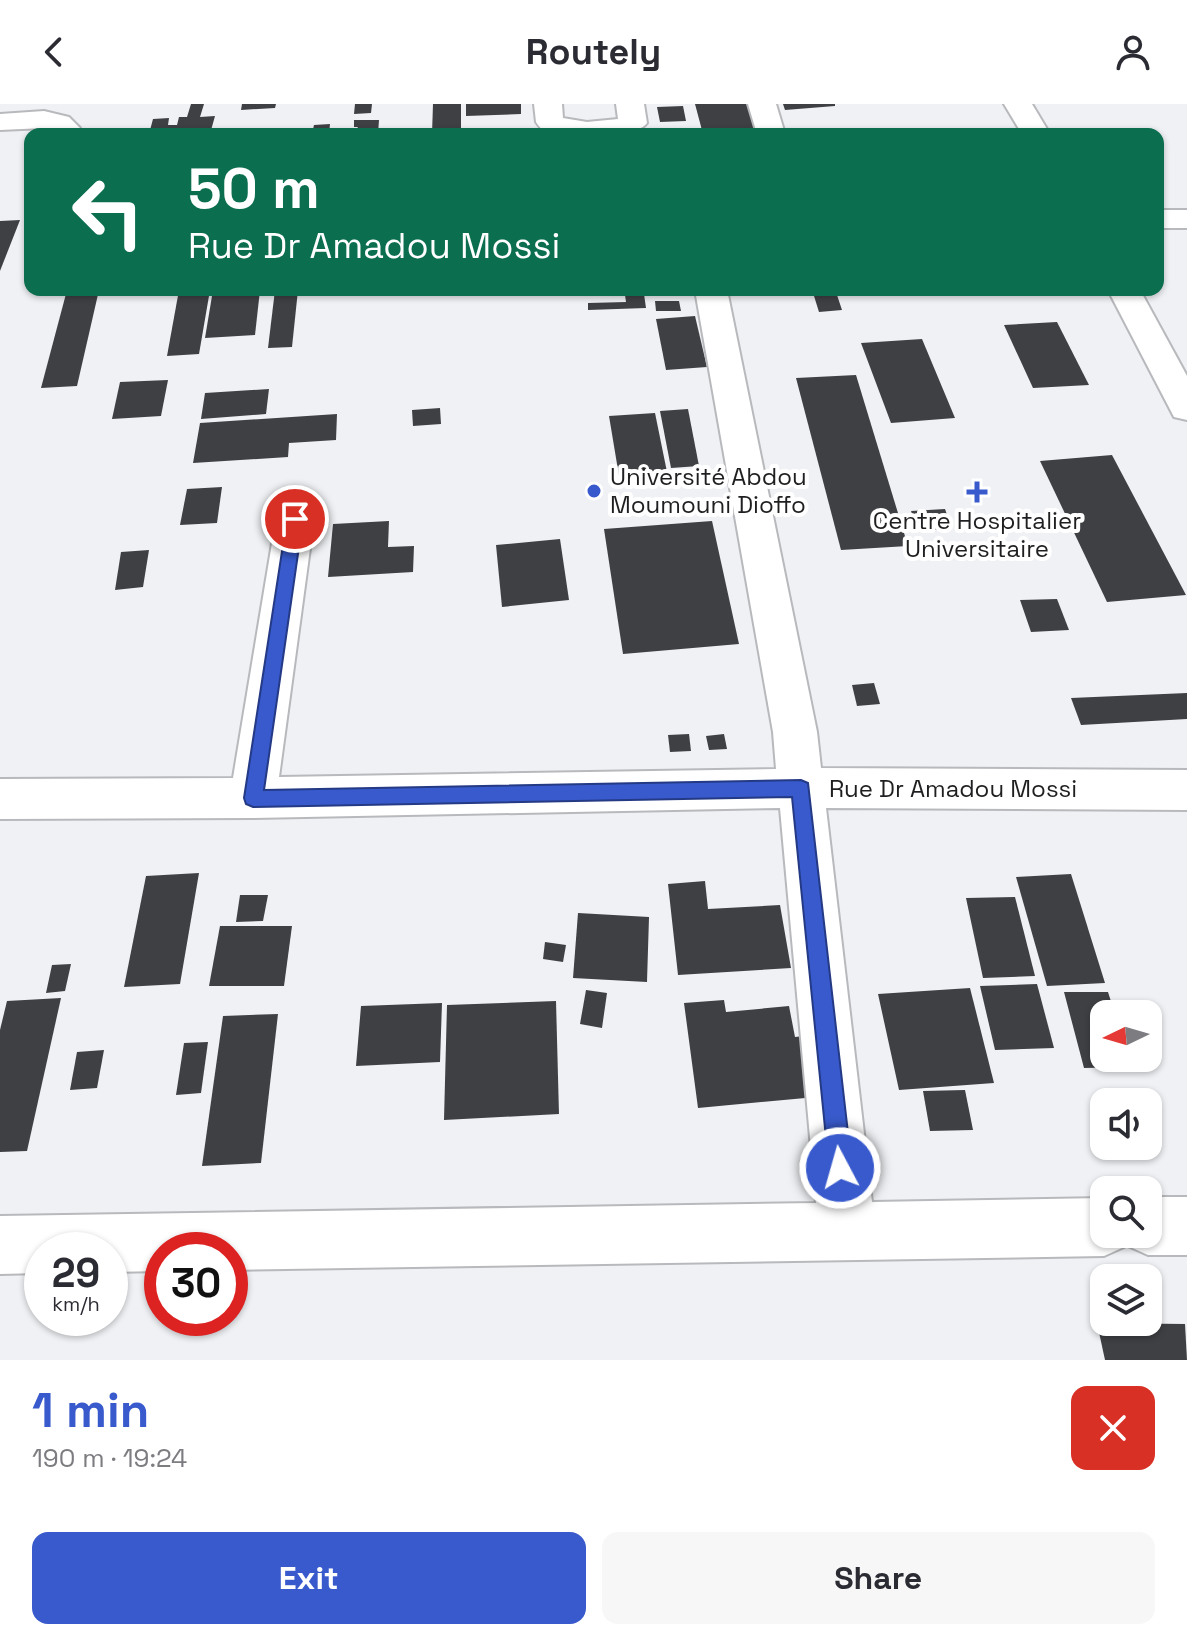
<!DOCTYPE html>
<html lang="en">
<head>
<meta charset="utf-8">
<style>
  :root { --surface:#fff; --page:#f7f7f7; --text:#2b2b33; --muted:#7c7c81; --accent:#385acc }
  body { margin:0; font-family:"Space Grotesk",sans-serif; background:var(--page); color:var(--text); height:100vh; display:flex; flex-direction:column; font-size:30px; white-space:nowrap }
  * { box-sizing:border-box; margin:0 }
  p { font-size:26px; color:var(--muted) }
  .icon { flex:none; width:44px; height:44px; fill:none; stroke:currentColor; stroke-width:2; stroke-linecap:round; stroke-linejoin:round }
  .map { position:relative; height:1256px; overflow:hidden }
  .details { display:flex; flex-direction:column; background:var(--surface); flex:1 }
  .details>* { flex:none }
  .banner { position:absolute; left:24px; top:24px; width:1140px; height:168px; border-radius:16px; box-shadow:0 2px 6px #0004; background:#0b6e4f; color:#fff; overflow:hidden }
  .needle { width:52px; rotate:265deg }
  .controls { position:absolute; left:1090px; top:896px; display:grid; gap:16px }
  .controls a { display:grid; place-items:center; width:72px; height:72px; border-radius:16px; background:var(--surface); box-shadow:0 2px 6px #0004; font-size:40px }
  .speed { position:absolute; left:24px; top:1128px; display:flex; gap:16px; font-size:40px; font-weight:700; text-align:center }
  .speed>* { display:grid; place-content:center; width:104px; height:104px; border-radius:50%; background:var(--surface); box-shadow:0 2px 6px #0004; line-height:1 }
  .speed small { font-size:20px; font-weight:400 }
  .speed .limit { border:12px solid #d22; background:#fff; color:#111 }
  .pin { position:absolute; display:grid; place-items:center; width:68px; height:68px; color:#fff; margin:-34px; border:4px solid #fff; border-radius:50%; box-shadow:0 2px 8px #0007 }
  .me { position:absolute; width:88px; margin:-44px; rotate:354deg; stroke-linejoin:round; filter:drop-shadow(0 0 6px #0008) }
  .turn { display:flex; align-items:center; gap:28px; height:168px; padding:0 32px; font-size:36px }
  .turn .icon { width:104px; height:104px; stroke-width:2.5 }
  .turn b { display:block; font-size:56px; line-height:68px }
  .round { display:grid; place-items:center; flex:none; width:84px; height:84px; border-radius:16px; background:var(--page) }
  .overview { display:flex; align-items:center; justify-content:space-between; height:136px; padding:0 32px }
  h1 { font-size:48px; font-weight:700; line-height:60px; color:var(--accent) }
  .primary-button { display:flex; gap:16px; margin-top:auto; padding:16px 32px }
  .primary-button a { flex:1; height:92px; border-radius:16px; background:var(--accent); color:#fff; font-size:32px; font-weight:700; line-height:92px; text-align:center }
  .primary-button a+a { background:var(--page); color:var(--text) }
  header { display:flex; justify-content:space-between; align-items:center; height:104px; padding:0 32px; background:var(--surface); font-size:36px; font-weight:700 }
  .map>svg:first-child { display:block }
  .building { fill:#3f4043 }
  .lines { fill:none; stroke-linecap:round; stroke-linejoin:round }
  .minor-casing { stroke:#b8b9bc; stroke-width:4 }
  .minor { fill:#fff; fill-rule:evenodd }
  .route { fill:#385acc; stroke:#243a85; stroke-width:2 }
  .poi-dot { fill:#385acc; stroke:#fff; stroke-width:3 }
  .labels { text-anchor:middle; stroke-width:8; stroke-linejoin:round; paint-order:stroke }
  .poi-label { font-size:24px; fill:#1f1f21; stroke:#fff; text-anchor:start }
  .street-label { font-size:24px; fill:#1f1f21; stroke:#fff }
</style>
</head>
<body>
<header><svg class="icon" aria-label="back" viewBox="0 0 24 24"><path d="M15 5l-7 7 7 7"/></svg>Routely<svg class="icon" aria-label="person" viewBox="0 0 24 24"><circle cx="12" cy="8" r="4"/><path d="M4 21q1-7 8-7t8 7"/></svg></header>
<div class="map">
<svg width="1187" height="1256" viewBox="0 0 1187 1256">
  <rect width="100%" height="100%" fill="#eff1f4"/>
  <g class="building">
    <polygon points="191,0 204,0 200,13 215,12 210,30 175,30 176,27 149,30 153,15 169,14 168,21 177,21 179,13 187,13"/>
    <polygon points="242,0 276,0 275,4 241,6"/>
    <polygon points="355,0 372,0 371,9 354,10"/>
    <polygon points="433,0 461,0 461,30 432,30"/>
    <polygon points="466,0 521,0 521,10 466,12"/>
    <polygon points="695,0 755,0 762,30 703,30"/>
    <polygon points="783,0 835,0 835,2 785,6"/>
    <polygon points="683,2 686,17 660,18 657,3"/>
    <polygon points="354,16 379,16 378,30 353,30 358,23 354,23"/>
    <polygon points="330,20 329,30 312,30 314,21"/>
    <polygon points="20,116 0,167 0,117"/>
    <polygon points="67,186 99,186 77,282 41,284"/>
    <polygon points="179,186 210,186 199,250 167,252"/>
    <polygon points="213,186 260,186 255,231 205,234"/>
    <polygon points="275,186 298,186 292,243 268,244"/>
    <polygon points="591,186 645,186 645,188 592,192"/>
    <polygon points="644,190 646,204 588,206 588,199 626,198 625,191"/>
    <polygon points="837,191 842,206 819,208 814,192"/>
    <polygon points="655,197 679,197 681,207 656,207"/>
    <polygon points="695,212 707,263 666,266 656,215"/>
    <polygon points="1057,218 1089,281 1033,284 1004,221"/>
    <polygon points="922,235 955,314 891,319 861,239"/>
    <polygon points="856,271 908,442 841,446 796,274"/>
    <polygon points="168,276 161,312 112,315 120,278"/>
    <polygon points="269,285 266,310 201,315 205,289"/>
    <polygon points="440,304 441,320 413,322 412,306"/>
    <polygon points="688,305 699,362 671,364 660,307"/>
    <polygon points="655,309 667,368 619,372 609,312"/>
    <polygon points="337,310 336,336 289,339 288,353 193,359 200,319"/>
    <polygon points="1112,351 1186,491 1107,498 1040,357"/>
    <polygon points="222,383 217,419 180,421 187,385"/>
    <polygon points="945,405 952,425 918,427 911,407"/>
    <polygon points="389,417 388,443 414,442 413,468 328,473 333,420"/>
    <polygon points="712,417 739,540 623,550 604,425"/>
    <polygon points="560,435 569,496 502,503 496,441"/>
    <polygon points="149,446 143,483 115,486 121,448"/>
    <polygon points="1057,495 1069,526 1031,528 1020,496"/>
    <polygon points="874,579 880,600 857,602 852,581"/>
    <polygon points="1187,589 1187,615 1081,621 1071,594"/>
    <polygon points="689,630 691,647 670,648 668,631"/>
    <polygon points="724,630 727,645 709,646 706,632"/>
    <polygon points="199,769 180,880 124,883 146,772"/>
    <polygon points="1071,770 1105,879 1047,882 1016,773"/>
    <polygon points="705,777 708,805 780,801 791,864 678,871 668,780"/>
    <polygon points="240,791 268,791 263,817 236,818"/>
    <polygon points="1015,793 1035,872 983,874 966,794"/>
    <polygon points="578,809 649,813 647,878 573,874"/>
    <polygon points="220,822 292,822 284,882 209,882"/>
    <polygon points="545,838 566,841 563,858 543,855"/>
    <polygon points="71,860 65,887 46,889 52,861"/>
    <polygon points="1037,880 1054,944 995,946 980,882"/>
    <polygon points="970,884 994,979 899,986 878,890"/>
    <polygon points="586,886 607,889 602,924 580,920"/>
    <polygon points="1064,888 1108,888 1115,910 1104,910 1104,954 1127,954 1130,963 1084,964"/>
    <polygon points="61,894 27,1047 0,1048 0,926 7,897"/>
    <polygon points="724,896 726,908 789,902 795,933 804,932 816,993 698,1004 684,899"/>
    <polygon points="556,897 559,1010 444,1016 447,901"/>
    <polygon points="442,899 440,958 356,962 361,902"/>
    <polygon points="278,910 261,1059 202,1062 223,912"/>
    <polygon points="208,938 201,989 176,991 184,939"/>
    <polygon points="104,946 97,984 70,986 77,948"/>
    <polygon points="965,986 973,1026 930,1027 923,987"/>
    <polygon points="1097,1219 1185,1220 1187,1256 1105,1256"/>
  </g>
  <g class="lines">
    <defs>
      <g id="minor">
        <path d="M534,0h28l1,14 24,4 31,-3 -2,-15h28l3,19c-10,15 -77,15 -96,11 -7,-2 -11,-6 -15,-12z"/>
        <polygon points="748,0 776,0 785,30 757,30"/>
        <polygon points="1004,0 1032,0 1050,30 1022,30"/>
        <polygon points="44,7 69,13 80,24 80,30 52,30 44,24 0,26 0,10"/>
        <rect x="1158" y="106" width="29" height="18"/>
        <polygon points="695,186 727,186 817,628 821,664 1187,666 1187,706 826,704 872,1098 1104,1094 1104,1130 1148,1130 1148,1093 1187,1093 1187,1151 1148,1151 1128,1142 1126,1138 1124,1143 1104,1152 230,1166 230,1146 162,1146 162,1167 110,1168 110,1146 42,1146 42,1169 0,1170 0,1112 816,1099 780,704 253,714 0,715 0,675 233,674 276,415 281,405 295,401 309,405 314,415 279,673 776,665 773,628"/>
        <polygon points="1108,186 1140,186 1187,272 1187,316 1174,313"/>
      </g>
    </defs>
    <use href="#minor" class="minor-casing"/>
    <use href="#minor" class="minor"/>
  </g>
  <polygon class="route" points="295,409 303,415 264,686 801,676 808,679 852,1064 849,1072 840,1075 832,1072 829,1064 792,693 253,703 246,700 244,694 287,415"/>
  <g class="poi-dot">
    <circle cx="594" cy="387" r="8"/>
    <path d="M973 376h8v8h8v8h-8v8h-8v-8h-8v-8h8z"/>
  </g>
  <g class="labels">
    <g class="poi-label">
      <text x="610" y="381">Université Abdou<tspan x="610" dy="28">Moumouni Dioffo</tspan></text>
      <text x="977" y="425" text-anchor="middle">Centre Hospitalier<tspan x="977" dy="28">Universitaire</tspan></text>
    </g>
    <g class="street-label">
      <text x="953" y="693">Rue Dr Amadou Mossi</text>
    </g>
  </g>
</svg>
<div class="controls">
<a><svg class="needle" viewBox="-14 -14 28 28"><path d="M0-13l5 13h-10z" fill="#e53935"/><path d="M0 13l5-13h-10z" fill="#7c7c81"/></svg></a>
<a><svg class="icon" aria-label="sound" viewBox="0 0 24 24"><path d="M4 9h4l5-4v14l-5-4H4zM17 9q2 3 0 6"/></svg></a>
<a><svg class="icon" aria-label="search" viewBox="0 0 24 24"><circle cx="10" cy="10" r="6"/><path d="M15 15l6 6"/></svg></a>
<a><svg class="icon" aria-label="layers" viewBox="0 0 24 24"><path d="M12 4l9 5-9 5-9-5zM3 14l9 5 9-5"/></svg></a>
</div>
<div class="speed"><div>29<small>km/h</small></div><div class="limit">30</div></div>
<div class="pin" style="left:295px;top:415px;background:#d93025"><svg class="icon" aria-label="arrive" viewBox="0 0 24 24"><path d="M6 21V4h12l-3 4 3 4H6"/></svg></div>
<svg class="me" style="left:840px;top:1064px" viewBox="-20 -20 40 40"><circle r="17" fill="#385acc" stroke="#fff" stroke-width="3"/><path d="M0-11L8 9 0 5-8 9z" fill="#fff"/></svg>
<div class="banner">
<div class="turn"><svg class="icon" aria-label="left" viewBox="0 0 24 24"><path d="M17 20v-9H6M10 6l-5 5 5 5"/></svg><div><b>50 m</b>Rue Dr Amadou Mossi</div></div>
</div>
</div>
<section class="details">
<div class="overview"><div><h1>1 min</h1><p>190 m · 19:24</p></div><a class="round" style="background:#d93025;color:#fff"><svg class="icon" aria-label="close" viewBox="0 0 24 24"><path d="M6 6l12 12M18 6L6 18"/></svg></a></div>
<div class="primary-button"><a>Exit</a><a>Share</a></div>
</section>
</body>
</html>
